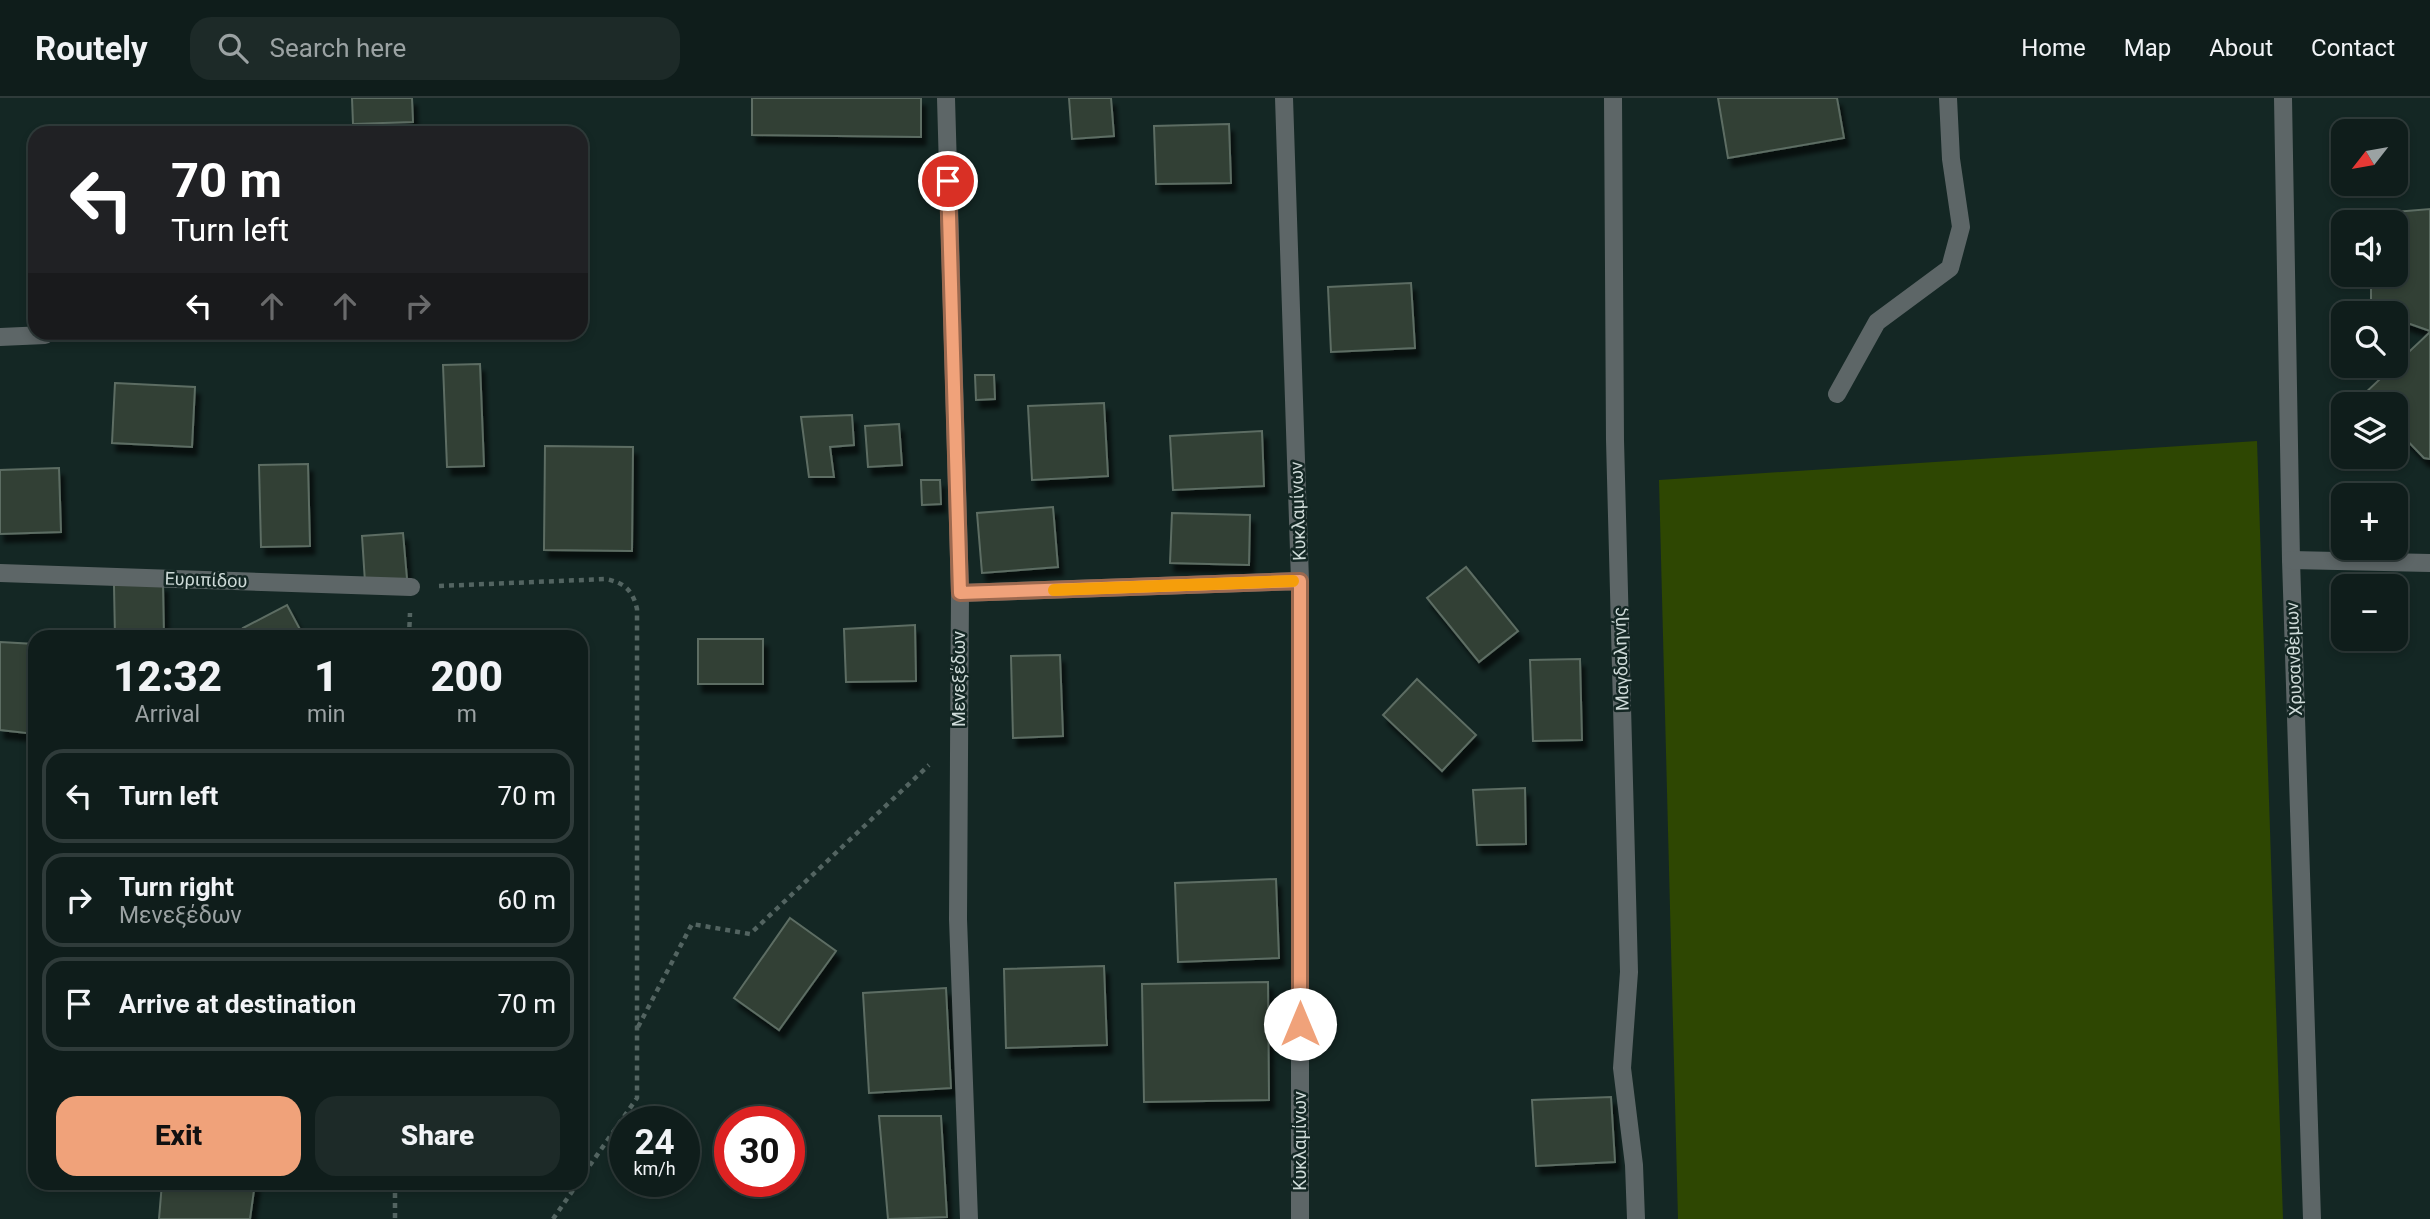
<!DOCTYPE html>
<html lang="en">
<head>
<meta charset="utf-8">
<style>
  :root { --surface:#0f1d1b; --page:#1d2a28; --text:#f1f3f6; --muted:#9ba2a3; --line:#2f3b3a; --accent:#f0a27a }
  body { margin:0; font-family:Roboto,sans-serif; background:var(--page); color:var(--text); height:100vh; display:flex; flex-direction:column; font-size:26px; white-space:nowrap }
  * { box-sizing:border-box; margin:0 }
  p { font-size:23px; color:var(--muted) }
  .icon { flex:none; width:38px; height:38px; fill:none; stroke:currentColor; stroke-width:2; stroke-linecap:round; stroke-linejoin:round }
  .map { position:relative; flex:1; overflow:hidden }
  .panel { position:absolute; left:28px; top:532px; width:560px; height:560px; display:flex; flex-direction:column; background:var(--surface); border-radius:21px; box-shadow:0 4px 10px #0003,0 0 0 2px var(--line) }
  .panel>* { flex:none }
  .guide { position:absolute; left:28px; top:28px; width:560px; height:214px; border-radius:21px; box-shadow:0 4px 10px #0003,0 0 0 2px var(--line); background:#202124; color:#fff; overflow:hidden }
  .needle { width:46px; rotate:239deg }
  .tools { position:absolute; left:2331px; top:21px; display:grid; gap:14px }
  .tools a { display:grid; place-items:center; width:77px; height:77px; border-radius:14px; background:var(--surface); box-shadow:0 4px 10px #0003,0 0 0 2px var(--line); font-size:35px }
  .speed { position:absolute; left:609px; top:1008px; display:flex; gap:14px; font-size:35px; font-weight:700; text-align:center }
  .speed>* { display:grid; place-content:center; width:91px; height:91px; border-radius:50%; background:var(--surface); box-shadow:0 4px 10px #0003,0 0 0 2px var(--line); line-height:1 }
  .speed small { font-size:18px; font-weight:400 }
  .speed .limit { border:10px solid #d22; background:#fff; color:#111 }
  .pin { position:absolute; display:grid; place-items:center; width:60px; height:60px; color:#fff; margin:-30px; border:4px solid #fff; border-radius:50%; box-shadow:0 2px 7px #0007 }
  .me { position:absolute; width:77px; margin:-38px; rotate:0deg; stroke-linejoin:round; filter:drop-shadow(0 0 5px #0008) }
  .turn { display:flex; align-items:center; gap:24px; height:147px; padding:0 28px; font-size:32px }
  .turn .icon { width:91px; height:91px; stroke-width:2.5 }
  .turn b { display:block; font-size:49px; line-height:60px }
  .lanes { display:flex; align-items:center; height:66px; padding:0 28px; background:#0003; justify-content:center; gap:35px; direction:ltr }
  .lanes .off { opacity:.35 }
  .eta { display:flex; justify-content:space-evenly; align-items:center; height:119px; text-align:center }
  .eta b { font-size:42px; font-weight:800; line-height:49px }
  .primary-button { display:flex; gap:14px; margin-top:auto; padding:14px 28px }
  .primary-button a { flex:1; height:80px; border-radius:21px; background:var(--accent); color:#111; font-size:28px; font-weight:800; line-height:80px; text-align:center }
  .primary-button a+a { background:var(--page); color:var(--text) }
  ul { padding:0; list-style:none }
  li { display:flex; align-items:center; gap:21px; height:94px; margin:0 14px 10px; padding:0 14px; border:4px solid var(--line); border-radius:21px }
  li div { flex:1 }
  li b { display:block; font-size:26px }
  li em { font-style:normal }
  header { display:flex; align-items:center; gap:42px; box-sizing:border-box; height:98px; padding:0 35px; background:var(--surface); border-bottom:2px solid var(--line) }
  header strong { font-size:33px }
  nav { display:flex; gap:38px; margin-inline-start:auto; font-size:24px }
  .search { width:490px; height:63px; background:var(--page); display:flex; align-items:center; gap:18px; box-sizing:border-box; padding:0 24px; border-radius:21px; color:var(--muted); font-size:26px }
  .map>svg:first-child { display:block }
  .green { fill:#2e4702 }
  .building { fill:#303f35; stroke:#5d6d63; stroke-width:2; filter:url(#shadow) }
  .lines { fill:none; stroke-linecap:round; stroke-linejoin:round }
  .path { stroke:#536461; stroke-width:4.5; stroke-dasharray:5 5; stroke-linecap:butt }
  .minor { stroke:#5d6667; stroke-width:18 }
  .route-casing { stroke:#9c694f; stroke-width:18 }
  .route { stroke:#f0a27a; stroke-width:12 }
  .slow { stroke:#f59e0b; stroke-width:12 }
  .labels { text-anchor:middle; stroke-width:5; stroke-linejoin:round; paint-order:stroke }
  .street-label { font-size:18px; fill:#cedad8; stroke:#142724 }
</style>
</head>
<body>
<header>
<strong>Routely</strong>
<div class="search"><svg class="icon" aria-label="search" viewBox="0 0 24 24"><circle cx="10" cy="10" r="6"/><path d="M15 15l6 6"/></svg>Search here</div>
<nav><a>Home</a><a>Map</a><a>About</a><a>Contact</a></nav>
</header>
<div class="map">
<svg width="2430" height="1121" viewBox="0 0 2430 1121">
  <defs>
    <filter id="shadow"><feDropShadow dx="4.5" dy="8" stdDeviation="2" flood-color="#0009"/></filter>
  </defs>
  <rect width="100%" height="100%" fill="#142724"/>
  <polygon class="green" points="2257,343 2283,1121 1678,1121 1659,382"/>
  <g class="building">
    <polygon points="352,0 412,0 413,24 353,26"/>
    <polygon points="752,0 921,0 921,39 752,37"/>
    <polygon points="1069,0 1111,0 1114,38 1072,41"/>
    <polygon points="1718,0 1837,0 1844,40 1728,60"/>
    <polygon points="1229,26 1231,85 1156,86 1154,28"/>
    <polygon points="2430,111 2430,233 2396,221 2396,215 2371,212 2371,177 2396,177 2396,124 2371,124 2371,116"/>
    <polygon points="1411,185 1415,250 1331,254 1328,189"/>
    <polygon points="2430,234 2430,361 2424,360 2396,331 2396,306 2371,306 2363,297"/>
    <polygon points="480,266 484,368 447,369 443,267"/>
    <polygon points="975,277 994,277 995,301 976,302"/>
    <polygon points="115,285 195,289 192,349 112,345"/>
    <polygon points="1104,305 1108,378 1032,382 1028,308"/>
    <polygon points="852,317 854,347 830,349 834,379 809,379 801,319"/>
    <polygon points="899,326 902,367 868,369 865,328"/>
    <polygon points="1262,333 1264,388 1173,392 1170,338"/>
    <polygon points="545,348 633,349 632,453 544,452"/>
    <polygon points="308,366 310,448 261,449 259,367"/>
    <polygon points="59,370 61,434 0,436 0,372"/>
    <polygon points="921,382 940,382 941,406 922,407"/>
    <polygon points="1053,409 1058,469 982,475 977,415"/>
    <polygon points="1172,415 1250,417 1249,467 1170,465"/>
    <polygon points="403,435 407,481 365,484 362,438"/>
    <polygon points="1466,469 1518,533 1479,564 1427,500"/>
    <polygon points="163,486 164,539 115,539 114,487"/>
    <polygon points="287,507 304,539 248,539 243,530"/>
    <polygon points="915,527 916,583 846,584 844,531"/>
    <rect x="698" y="541" width="65" height="45"/>
    <polygon points="0,544 35,546 35,636 0,632"/>
    <polygon points="1060,557 1063,638 1013,640 1011,558"/>
    <polygon points="1580,561 1582,642 1533,643 1530,562"/>
    <polygon points="1417,581 1476,637 1442,673 1383,617"/>
    <polygon points="1525,690 1526,746 1477,747 1473,692"/>
    <polygon points="30,702 35,702 35,777 29,776"/>
    <polygon points="1276,781 1279,860 1178,864 1175,785"/>
    <polygon points="790,820 836,853 779,932 734,900"/>
    <polygon points="1104,868 1107,947 1006,950 1004,871"/>
    <polygon points="1268,884 1269,1002 1144,1004 1142,886"/>
    <polygon points="946,890 951,990 869,995 863,895"/>
    <polygon points="1611,999 1615,1064 1536,1068 1532,1002"/>
    <polygon points="879,1018 941,1018 947,1119 888,1121"/>
    <polygon points="162,1085 255,1085 250,1121 159,1121"/>
  </g>
  <g class="lines">
    <g class="path">
      <path d="M439,488l167,-7c19,4 27,12 31,30v489l-56,80"/>
      <polyline points="409,539 410,515"/>
      <polyline points="638,929 692,826 750,836 929,667"/>
      <polyline points="395,1085 395,1121"/>
      <polyline points="553,1121 578,1085"/>
    </g>
    <g class="minor">
      <polyline points="946,0 960,495 958,821 969,1121"/>
      <polyline points="1284,0 1300,483 1300,1121"/>
      <polyline points="1613,0 1615,342 1629,874 1622,970 1634,1067 1636,1121"/>
      <polyline points="2283,0 2291,462 2312,1121"/>
      <polyline points="0,239 45,237"/>
      <polyline points="1837,296 1877,224 1950,170 1961,129 1951,61 1948,0"/>
      <polyline points="2291,462 2430,465"/>
      <polyline points="0,475 411,489"/>
      <polyline points="960,495 1300,483"/>
    </g>
  </g>
  <g class="lines">
    <defs>
      <polyline id="route" points="948,83 960,495 1300,483 1300,926"/>
    </defs>
    <use href="#route" class="route-casing"/>
    <use href="#route" class="route"/>
    <polyline class="slow" points="1054,492 1293,483"/>
  </g>
  <g class="labels">
    <g class="street-label">
      <text transform="translate(1298 413) rotate(-92)" y="6">Κυκλαμίνων</text>
      <text transform="translate(206 482) rotate(2)" y="6">Ευριπίδου</text>
      <text transform="translate(1621 561) rotate(-92)" y="6">Μαγδαληνής</text>
      <text transform="translate(2294 561) rotate(-92)" y="6">Χρυσανθέμων</text>
      <text transform="translate(959 581) rotate(-90)" y="6">Μενεξέδων</text>
      <text transform="translate(1300 1043) rotate(-90)" y="6">Κυκλαμίνων</text>
    </g>
  </g>
</svg>
<div class="tools">
<a><svg class="needle" viewBox="-14 -14 28 28"><path d="M0-13l5 13h-10z" fill="#e53935"/><path d="M0 13l5-13h-10z" fill="#9ba2a3"/></svg></a>
<a><svg class="icon" aria-label="sound" viewBox="0 0 24 24"><path d="M4 9h4l5-4v14l-5-4H4zM17 9q2 3 0 6"/></svg></a>
<a><svg class="icon" aria-label="search" viewBox="0 0 24 24"><circle cx="10" cy="10" r="6"/><path d="M15 15l6 6"/></svg></a>
<a><svg class="icon" aria-label="layers" viewBox="0 0 24 24"><path d="M12 4l9 5-9 5-9-5zM3 14l9 5 9-5"/></svg></a>
<a>+</a>
<a>−</a>
</div>
<div class="speed"><div>24<small>km/h</small></div><div class="limit">30</div></div>
<div class="pin" style="left:948px;top:83px;background:#d93025"><svg class="icon" aria-label="arrive" viewBox="0 0 24 24"><path d="M6 21V4h12l-3 4 3 4H6"/></svg></div>
<svg class="me" style="left:1300px;top:926px" viewBox="-20 -20 40 40"><circle r="19" fill="#fff"/><path d="M0-13L10 11 0 6-10 11z" fill="#f0a27a"/></svg>
<div class="guide">
<div class="turn"><svg class="icon" aria-label="left" viewBox="0 0 24 24"><path d="M17 20v-9H6M10 6l-5 5 5 5"/></svg><div><b>70 m</b>Turn left</div></div>
<div class="lanes"><svg class="icon" aria-label="left" viewBox="0 0 24 24"><path d="M17 20v-9H6M10 6l-5 5 5 5"/></svg><svg class="icon off" aria-label="ahead" viewBox="0 0 24 24"><path d="M12 20V5M6 11l6-6 6 6"/></svg><svg class="icon off" aria-label="ahead" viewBox="0 0 24 24"><path d="M12 20V5M6 11l6-6 6 6"/></svg><svg class="icon off" aria-label="right" viewBox="0 0 24 24"><path d="M7 20v-9h11M14 6l5 5-5 5"/></svg></div>
</div>
<section class="panel">
<div class="eta">
<div><b>12:32</b><p>Arrival</p></div>
<div><b>1</b><p>min</p></div>
<div><b>200</b><p>m</p></div>
</div>
<ul>
<li><svg class="icon" aria-label="left" viewBox="0 0 24 24"><path d="M17 20v-9H6M10 6l-5 5 5 5"/></svg><div><b>Turn left</b></div><em>70 m</em></li>
<li><svg class="icon" aria-label="right" viewBox="0 0 24 24"><path d="M7 20v-9h11M14 6l5 5-5 5"/></svg><div><b>Turn right</b><p>Μενεξέδων</p></div><em>60 m</em></li>
<li><svg class="icon" aria-label="arrive" viewBox="0 0 24 24"><path d="M6 21V4h12l-3 4 3 4H6"/></svg><div><b>Arrive at destination</b></div><em>70 m</em></li>
</ul>
<div class="primary-button"><a>Exit</a><a>Share</a></div>
</section>
</div>
</body>
</html>
